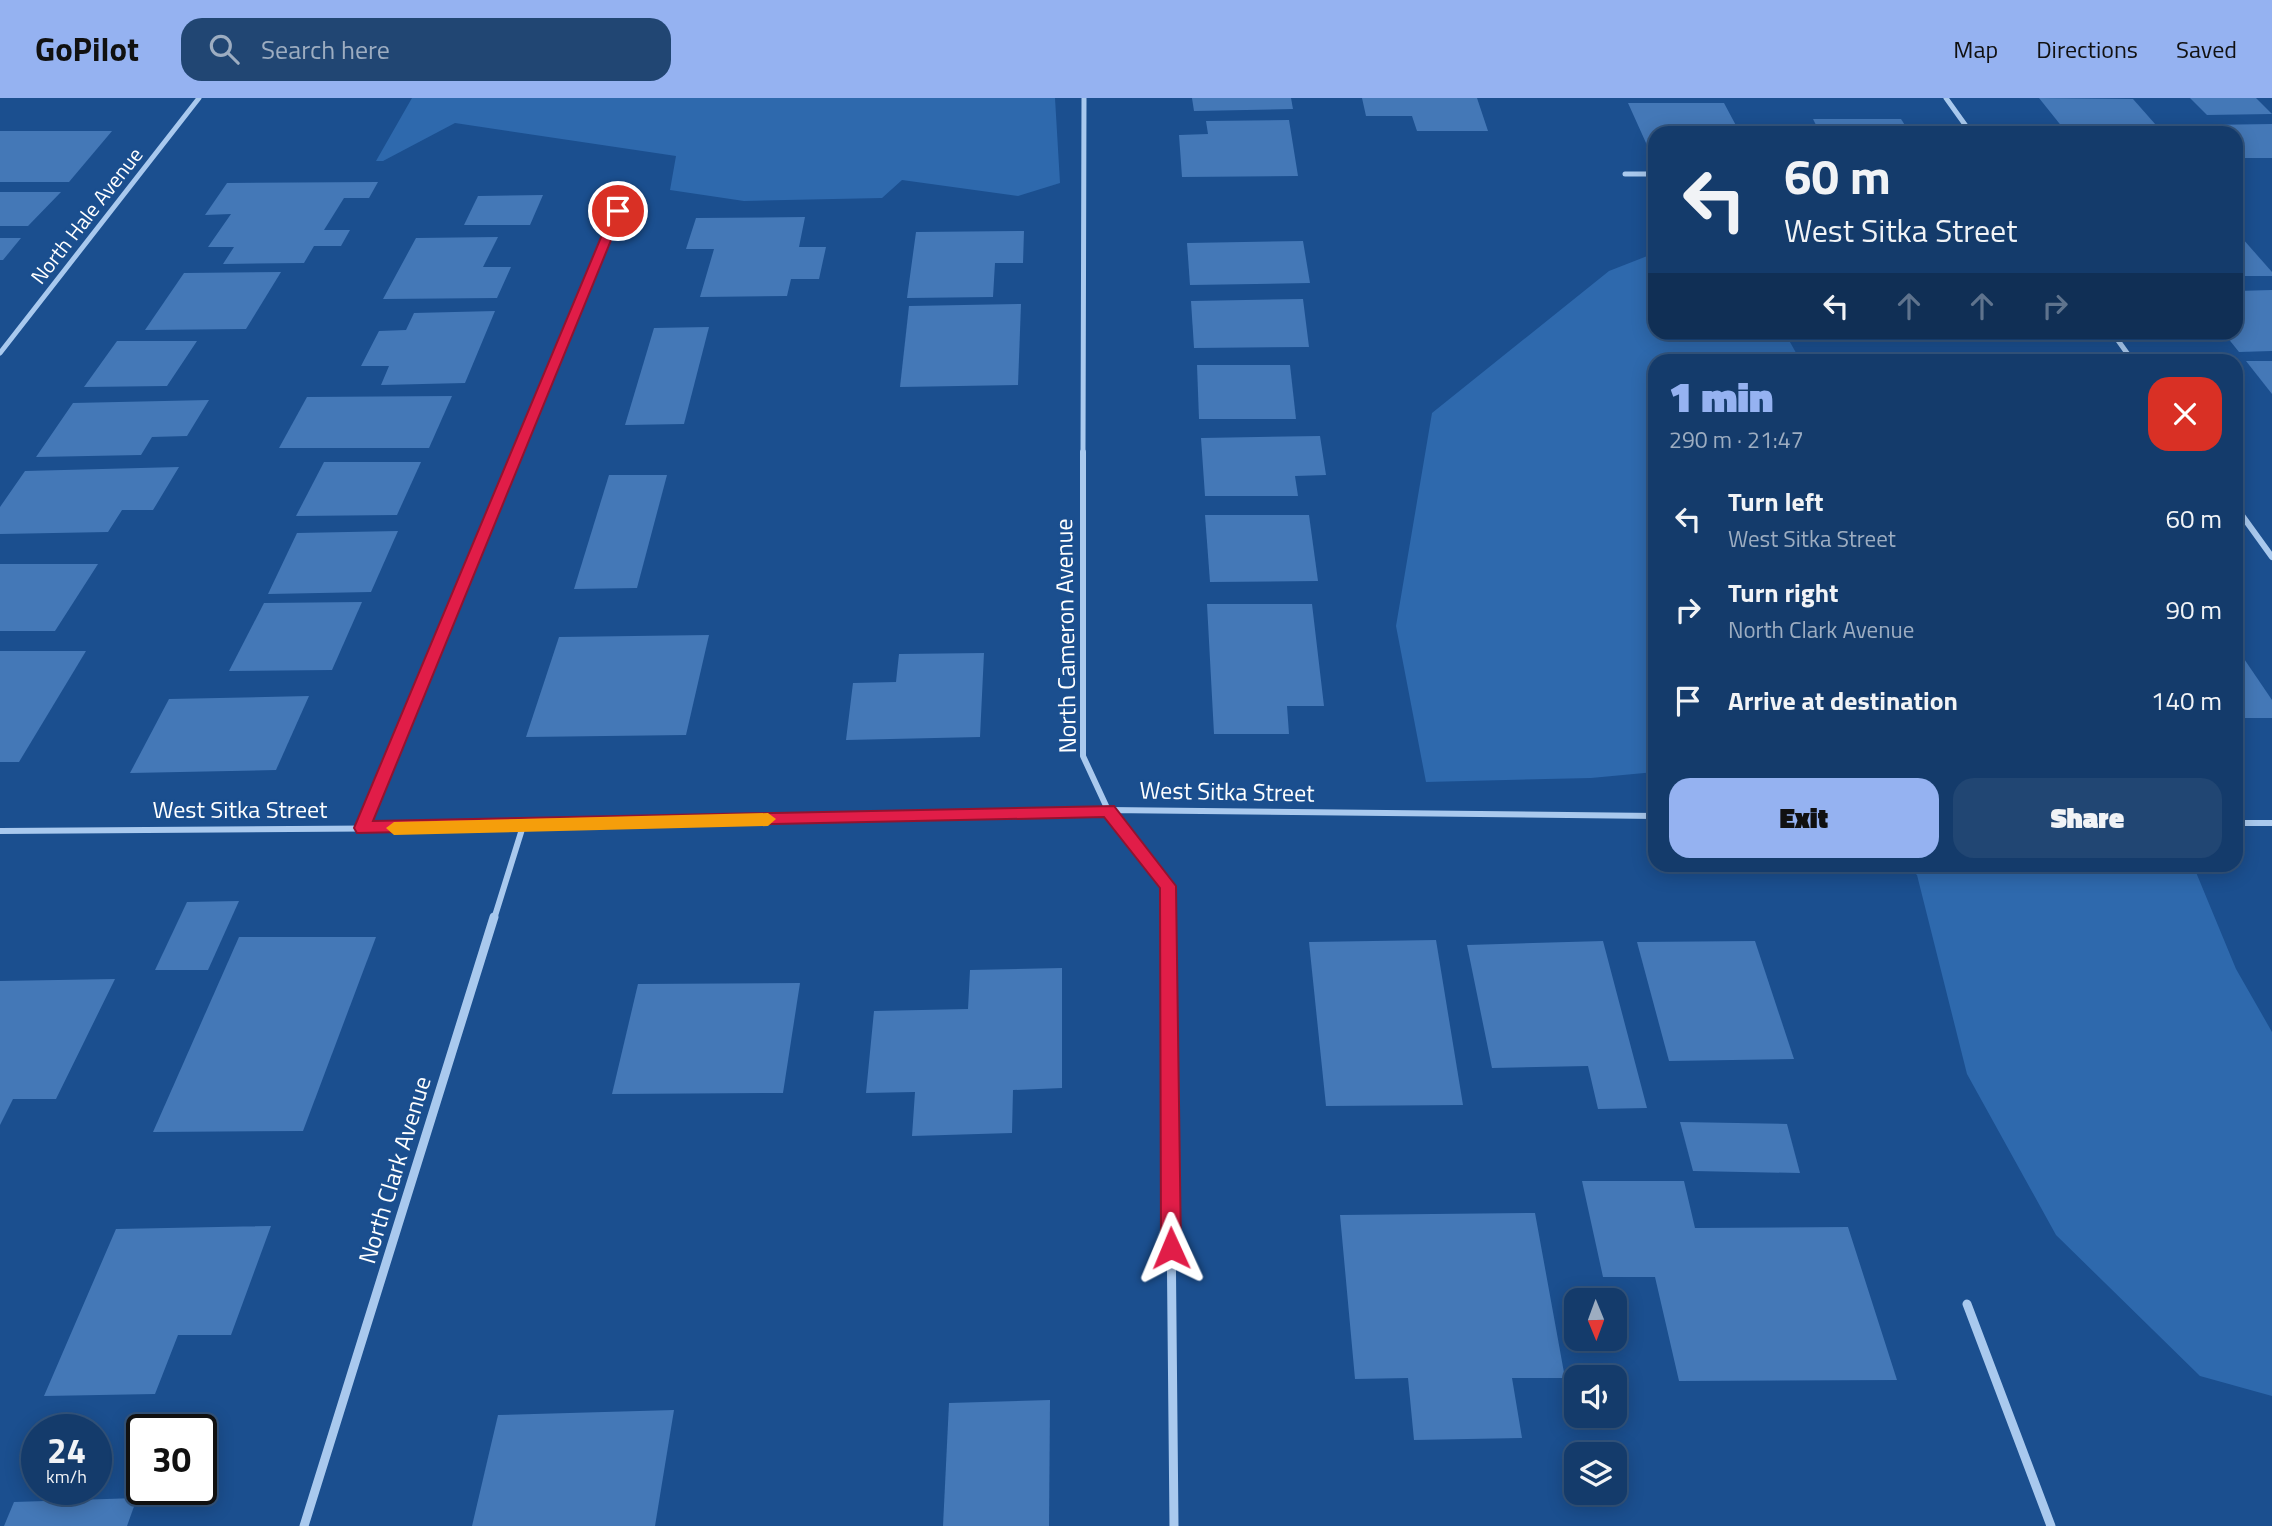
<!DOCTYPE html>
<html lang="en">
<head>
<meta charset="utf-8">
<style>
  :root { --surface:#143b6b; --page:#214673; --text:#f1f3f6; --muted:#9dadc1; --line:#33557e; --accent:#95b2f1 }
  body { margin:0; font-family:"Titillium Web",sans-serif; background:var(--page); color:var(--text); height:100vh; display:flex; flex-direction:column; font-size:26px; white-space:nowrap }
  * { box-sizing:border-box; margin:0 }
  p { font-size:23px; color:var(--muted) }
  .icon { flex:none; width:38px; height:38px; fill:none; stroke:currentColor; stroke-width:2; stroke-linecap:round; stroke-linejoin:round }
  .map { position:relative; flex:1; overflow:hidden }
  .details { position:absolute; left:1648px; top:256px; width:595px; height:518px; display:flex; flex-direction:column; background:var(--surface); border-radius:21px; box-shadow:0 4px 18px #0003,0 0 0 2px var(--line) }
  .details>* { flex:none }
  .hud { position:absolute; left:1648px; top:28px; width:595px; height:214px; border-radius:21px; box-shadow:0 4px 18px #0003,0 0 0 2px var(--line); background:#143b6b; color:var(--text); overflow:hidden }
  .needle { width:46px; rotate:179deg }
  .buttons { position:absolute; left:1564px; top:1190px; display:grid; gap:14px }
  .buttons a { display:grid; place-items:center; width:63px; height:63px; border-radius:14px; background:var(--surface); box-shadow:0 4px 18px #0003,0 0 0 2px var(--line); font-size:35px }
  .speed { position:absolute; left:21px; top:1316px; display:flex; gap:14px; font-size:35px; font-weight:700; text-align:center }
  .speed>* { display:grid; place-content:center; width:91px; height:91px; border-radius:50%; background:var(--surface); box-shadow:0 4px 18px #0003,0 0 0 2px var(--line); line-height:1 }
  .speed small { font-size:18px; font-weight:400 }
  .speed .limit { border:4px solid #111; border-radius:10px; background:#fff; color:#111 }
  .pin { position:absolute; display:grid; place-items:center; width:60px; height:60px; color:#fff; margin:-30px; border:4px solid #fff; border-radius:50%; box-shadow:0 2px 7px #0007 }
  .me { position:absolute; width:77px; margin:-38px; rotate:359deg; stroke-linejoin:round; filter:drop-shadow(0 0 5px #0008) }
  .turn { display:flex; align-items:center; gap:24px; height:147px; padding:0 21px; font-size:32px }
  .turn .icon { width:91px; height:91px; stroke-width:2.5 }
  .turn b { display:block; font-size:49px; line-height:60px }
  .lanes { display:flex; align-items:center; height:66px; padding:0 21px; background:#0003; justify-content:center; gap:35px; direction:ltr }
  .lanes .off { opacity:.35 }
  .round { display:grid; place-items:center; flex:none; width:74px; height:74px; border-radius:21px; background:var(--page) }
  .headline { display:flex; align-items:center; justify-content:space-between; height:119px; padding:0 21px }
  h1 { font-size:42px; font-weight:800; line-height:52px; color:var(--accent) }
  .action { display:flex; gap:14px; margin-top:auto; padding:14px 21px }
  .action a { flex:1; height:80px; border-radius:21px; background:var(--accent); color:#111; font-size:28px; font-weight:800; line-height:80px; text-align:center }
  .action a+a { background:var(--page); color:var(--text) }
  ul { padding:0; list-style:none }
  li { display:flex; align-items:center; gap:21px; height:91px; padding:0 21px }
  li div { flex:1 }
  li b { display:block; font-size:26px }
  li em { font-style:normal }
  header { display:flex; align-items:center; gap:42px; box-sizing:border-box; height:98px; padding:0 35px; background:var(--accent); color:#111 }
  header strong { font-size:33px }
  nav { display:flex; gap:38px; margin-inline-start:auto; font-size:24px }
  .search { width:490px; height:63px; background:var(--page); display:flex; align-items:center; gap:18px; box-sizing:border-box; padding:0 24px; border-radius:21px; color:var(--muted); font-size:26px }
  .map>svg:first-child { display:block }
  .green { fill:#2e69ad }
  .building { fill:#4478b7 }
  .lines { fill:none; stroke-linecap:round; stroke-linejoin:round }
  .street-far2 { stroke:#a9c9ee; stroke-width:5 }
  .street-far1 { stroke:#a9c9ee; stroke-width:6 }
  .street { stroke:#a9c9ee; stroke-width:9 }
  .route { fill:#e11d48; stroke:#92132f; stroke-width:2 }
  .slow { fill:#f59e0b }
  .labels { text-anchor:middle; stroke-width:5; stroke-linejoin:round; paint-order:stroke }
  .far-street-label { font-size:21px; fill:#fff; stroke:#1b4f8f }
  .street-label { font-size:24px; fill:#fff; stroke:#1b4f8f }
</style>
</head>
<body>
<header>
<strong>GoPilot</strong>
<div class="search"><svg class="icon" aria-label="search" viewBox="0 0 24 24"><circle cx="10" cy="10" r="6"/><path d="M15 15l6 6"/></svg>Search here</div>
<nav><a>Map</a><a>Directions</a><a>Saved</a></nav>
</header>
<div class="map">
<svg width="2272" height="1428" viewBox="0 0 2272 1428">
  <rect width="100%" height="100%" fill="#1b4f8f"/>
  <g class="green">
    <polygon points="412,0 1055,0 1060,85 1018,98 902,82 882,100 744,103 670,92 676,58 455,25 383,63 376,63"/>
    <polygon points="1655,155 1656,234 1785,235 1800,262 1656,262 1655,674 1591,680 1426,684 1396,528 1432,315 1609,173"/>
    <polygon points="1905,767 2193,767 2236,871 2272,934 2272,1298 2200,1278 2056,1137 1967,976 1917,777"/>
  </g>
  <g class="building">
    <polygon points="1192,0 1291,0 1293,11 1194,13"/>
    <polygon points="1362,0 1477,0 1488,33 1417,33 1412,18 1366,18"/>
    <polygon points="2039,0 2133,1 2163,35 2067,35"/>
    <polygon points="2190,0 2256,0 2272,16 2207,17"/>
    <polygon points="1628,5 1724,5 1740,35 1656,35 1656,56 1651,56"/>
    <polygon points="1813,21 1901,21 1910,35 1820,35"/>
    <polygon points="1289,22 1298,78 1182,79 1179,37 1208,36 1206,23"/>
    <polygon points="2272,26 2272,60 2236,60 2236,35 2212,35 2204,27"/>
    <polygon points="0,33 112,33 69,84 0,84"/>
    <polygon points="378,84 369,100 344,100 324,132 350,132 341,148 314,148 304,165 223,166 234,149 208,149 231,116 205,117 227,85"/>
    <polygon points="0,94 61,94 28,128 0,128"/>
    <polygon points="543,97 530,127 464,127 478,98"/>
    <polygon points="805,119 799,149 826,149 819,181 791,181 787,198 700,199 714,151 686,151 696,120"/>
    <polygon points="1024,133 1023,165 995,165 993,199 907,200 916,134"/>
    <polygon points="498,139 483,169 511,169 497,200 383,201 416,140"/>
    <polygon points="0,140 21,140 3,162 0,162"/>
    <polygon points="2236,140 2242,140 2272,174 2272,178 2236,178"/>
    <polygon points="1303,143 1310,185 1190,187 1187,145"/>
    <polygon points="281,174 246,231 145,232 184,175"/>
    <polygon points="2272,192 2272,253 2239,254 2223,234 2236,234 2236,193"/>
    <polygon points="1303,201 1309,249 1194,250 1191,203"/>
    <polygon points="1021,206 1018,287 900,289 909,208"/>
    <polygon points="495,213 465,285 381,287 389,268 361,268 379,233 406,232 414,215"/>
    <polygon points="709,229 684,326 625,327 654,230"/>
    <polygon points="1891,234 2006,234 2010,241 1896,242"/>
    <polygon points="117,243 197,243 167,288 84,289"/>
    <polygon points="2246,263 2272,263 2272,296"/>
    <polygon points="1197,267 1290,267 1296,321 1199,321"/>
    <polygon points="452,298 429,350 279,350 307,299"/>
    <polygon points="209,302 187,338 152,339 141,357 36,359 73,305"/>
    <polygon points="1320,338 1326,377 1295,378 1298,398 1205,398 1201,340"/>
    <polygon points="324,364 421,364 397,417 296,418"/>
    <polygon points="179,369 153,412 122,412 108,434 0,436 0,409 25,373"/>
    <polygon points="609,377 667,377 637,490 574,491"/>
    <polygon points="1205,417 1309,417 1318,483 1210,484"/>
    <polygon points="398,433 371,494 268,496 297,435"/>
    <polygon points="0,466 98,466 55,533 0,533"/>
    <polygon points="362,504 332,572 229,573 264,505"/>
    <polygon points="1207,506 1312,506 1324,608 1287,608 1289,636 1214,636"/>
    <polygon points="709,537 686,637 526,639 559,539"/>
    <polygon points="2236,549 2272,602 2272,620 2236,620"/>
    <polygon points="0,553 86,553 19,664 0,664"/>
    <polygon points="984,555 980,639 846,642 853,585 896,584 899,556"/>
    <polygon points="309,598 276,672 130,675 169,601"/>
    <polygon points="239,803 208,872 155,872 187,804"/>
    <polygon points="239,839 376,839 303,1033 153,1034"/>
    <polygon points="1436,842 1463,1007 1326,1008 1309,844"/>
    <polygon points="1603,843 1647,1010 1598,1011 1588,968 1492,970 1467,847"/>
    <polygon points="1755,843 1794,961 1669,963 1637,844"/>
    <polygon points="1062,870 1062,990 1013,992 1012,1035 912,1038 915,994 866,995 874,913 968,911 970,872"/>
    <polygon points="115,881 56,1001 13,1001 0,1027 0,883"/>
    <polygon points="800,885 783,995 612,996 638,886"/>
    <polygon points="1680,1024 1787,1026 1800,1075 1693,1073"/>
    <polygon points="1582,1083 1684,1083 1695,1130 1848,1129 1897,1282 1679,1283 1655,1179 1603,1179"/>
    <polygon points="1535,1115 1565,1280 1512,1280 1522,1340 1414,1342 1408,1280 1355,1281 1340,1117"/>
    <polygon points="271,1128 231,1237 178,1237 155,1296 44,1298 116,1131"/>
    <polygon points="1050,1302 1049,1428 943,1428 949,1305"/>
    <polygon points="674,1312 655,1428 472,1428 498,1317"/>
    <polygon points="137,1400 127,1428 4,1428 14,1404"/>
  </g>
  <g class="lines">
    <g class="street-far2">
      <polyline points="1946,0 1971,35"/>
      <polyline points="1625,76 1656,76"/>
      <polyline points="2112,234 2132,262"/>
      <polyline points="0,255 199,0"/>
      <polyline points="517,356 618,113"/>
      <polyline points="1083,356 1084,0"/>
    </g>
    <g class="street-far1">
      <polyline points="1083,354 1083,658 1108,712 1168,788 1168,821"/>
      <polyline points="2236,409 2272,459"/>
      <polyline points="2236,725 2272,725"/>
      <polyline points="362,730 518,354"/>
      <polyline points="0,733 441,730 1108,712 1656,718"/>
      <polyline points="494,821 523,728"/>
    </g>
    <g class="street">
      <polyline points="1168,819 1174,1428"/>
      <polyline points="1967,1206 2051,1428"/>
      <polyline points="304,1428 494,819"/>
    </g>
  </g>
  <polygon class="route" points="618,110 623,113 373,723 1114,708 1176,788 1181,1150 1178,1157 1171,1159 1164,1157 1161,1150 1160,790 1104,719 357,735 354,730 612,113"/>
  <polygon class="slow" points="768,715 776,721 768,728 394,737 386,730 394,724"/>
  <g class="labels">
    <g class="far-street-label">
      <text transform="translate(87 118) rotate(-52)" y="7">North Hale Avenue</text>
    </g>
    <g class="street-label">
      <text transform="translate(1066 538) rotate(-91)" y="8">North Cameron Avenue</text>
      <text transform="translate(1227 694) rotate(1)" y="8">West Sitka Street</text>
      <text x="240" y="720">West Sitka Street</text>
      <text transform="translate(395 1072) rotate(-73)" y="8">North Clark Avenue</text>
    </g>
  </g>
</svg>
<div class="buttons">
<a><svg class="needle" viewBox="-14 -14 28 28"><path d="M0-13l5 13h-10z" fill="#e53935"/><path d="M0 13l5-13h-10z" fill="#9dadc1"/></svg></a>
<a><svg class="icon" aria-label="sound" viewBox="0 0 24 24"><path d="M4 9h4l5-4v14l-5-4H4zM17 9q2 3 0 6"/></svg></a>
<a><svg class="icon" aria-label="layers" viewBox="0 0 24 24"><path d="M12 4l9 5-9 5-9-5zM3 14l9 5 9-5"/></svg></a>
</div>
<div class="speed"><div>24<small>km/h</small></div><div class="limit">30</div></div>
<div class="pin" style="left:618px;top:113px;background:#d93025"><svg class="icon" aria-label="arrive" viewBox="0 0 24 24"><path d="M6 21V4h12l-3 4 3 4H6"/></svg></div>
<svg class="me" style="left:1171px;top:1150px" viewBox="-20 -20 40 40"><path d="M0-17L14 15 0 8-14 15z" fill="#e11d48" stroke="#fff" stroke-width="4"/></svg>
<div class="hud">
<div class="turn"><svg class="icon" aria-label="left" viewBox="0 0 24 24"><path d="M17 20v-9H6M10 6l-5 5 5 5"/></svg><div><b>60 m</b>West Sitka Street</div></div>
<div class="lanes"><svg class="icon" aria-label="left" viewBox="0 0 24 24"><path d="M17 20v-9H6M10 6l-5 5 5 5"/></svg><svg class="icon off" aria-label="ahead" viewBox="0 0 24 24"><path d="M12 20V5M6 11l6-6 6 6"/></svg><svg class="icon off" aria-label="ahead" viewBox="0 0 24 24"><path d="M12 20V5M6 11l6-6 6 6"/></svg><svg class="icon off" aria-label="right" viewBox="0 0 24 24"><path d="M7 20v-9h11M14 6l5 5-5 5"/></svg></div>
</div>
<section class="details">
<div class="headline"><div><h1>1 min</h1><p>290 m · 21:47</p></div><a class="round" style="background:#d93025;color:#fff"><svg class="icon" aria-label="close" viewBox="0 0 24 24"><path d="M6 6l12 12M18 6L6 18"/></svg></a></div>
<ul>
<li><svg class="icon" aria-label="left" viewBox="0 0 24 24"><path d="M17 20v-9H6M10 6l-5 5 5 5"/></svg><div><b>Turn left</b><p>West Sitka Street</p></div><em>60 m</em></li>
<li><svg class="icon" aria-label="right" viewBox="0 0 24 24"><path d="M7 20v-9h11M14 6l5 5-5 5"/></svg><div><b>Turn right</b><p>North Clark Avenue</p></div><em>90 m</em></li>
<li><svg class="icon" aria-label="arrive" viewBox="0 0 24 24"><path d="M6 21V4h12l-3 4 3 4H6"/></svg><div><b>Arrive at destination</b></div><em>140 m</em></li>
</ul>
<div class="action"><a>Exit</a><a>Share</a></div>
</section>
</div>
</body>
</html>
